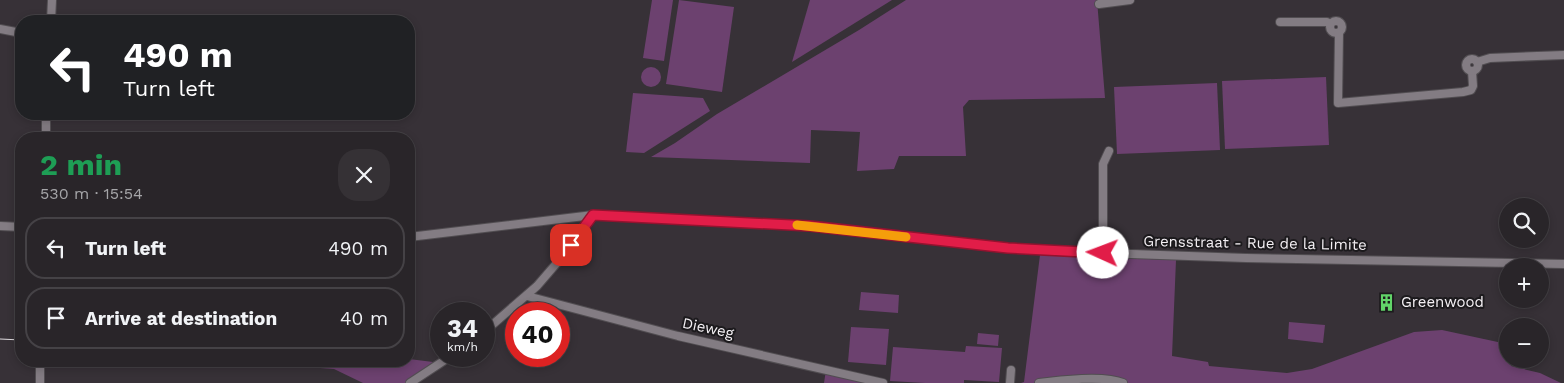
<!DOCTYPE html>
<html lang="en">
<head>
<meta charset="utf-8">
<style>
  :root { --surface:#292529; --page:#353135; --text:#f1f3f6; --muted:#a5a5a8; --line:#454246 }
  body { margin:0; font-family:"Work Sans",sans-serif; background:var(--page); color:var(--text); height:100vh; display:flex; flex-direction:column; font-size:19px; white-space:nowrap }
  * { box-sizing:border-box; margin:0 }
  p { font-size:16px; color:var(--muted) }
  .icon { flex:none; width:28px; height:28px; fill:none; stroke:currentColor; stroke-width:2; stroke-linecap:round; stroke-linejoin:round }
  .map { position:relative; flex:1; overflow:hidden }
  .side { position:absolute; left:15px; top:132px; width:400px; height:235px; display:flex; flex-direction:column; background:var(--surface); border-radius:20px; box-shadow:0 2px 8px #0003,0 0 0 1px var(--line) }
  .side>* { flex:none }
  .guide { position:absolute; left:15px; top:15px; width:400px; height:105px; border-radius:20px; box-shadow:0 2px 8px #0003,0 0 0 1px var(--line); background:#202124; color:#fff; overflow:hidden }
  .fabs { position:absolute; left:1499px; top:198px; display:grid; gap:10px }
  .fabs a { display:grid; place-items:center; width:50px; height:50px; border-radius:50%; background:var(--surface); box-shadow:0 2px 8px #0003,0 0 0 1px var(--line); font-size:25px }
  .speed { position:absolute; left:430px; top:302px; display:flex; gap:10px; font-size:25px; font-weight:700; text-align:center }
  .speed>* { display:grid; place-content:center; width:65px; height:65px; border-radius:50%; background:var(--surface); box-shadow:0 2px 8px #0003,0 0 0 1px var(--line); line-height:1 }
  .speed small { font-size:12px; font-weight:400 }
  .speed .limit { border:8px solid #d22; background:#fff; color:#111 }
  .pin { position:absolute; display:grid; place-items:center; width:42px; height:42px; color:#fff; margin:-21px; border-radius:10px; box-shadow:0 2px 8px #0006 }
  .me { position:absolute; width:55px; margin:-28px; rotate:272deg; stroke-linejoin:round; filter:drop-shadow(0 0 4px #0008) }
  .turn { display:flex; align-items:center; gap:18px; height:105px; padding:0 25px; font-size:22px }
  .turn .icon { width:65px; height:65px; stroke-width:2.5 }
  .turn b { display:block; font-size:35px; line-height:42px }
  .round { display:grid; place-items:center; flex:none; width:52px; height:52px; border-radius:20px; background:var(--page) }
  .overview { display:flex; align-items:center; justify-content:space-between; height:85px; padding:0 25px }
  h1 { font-size:30px; font-weight:700; line-height:38px; color:#1e9e55 }
  ul { padding:0; list-style:none }
  li { display:flex; align-items:center; gap:15px; height:62px; margin:0 10px 8px; padding:0 15px; border:2px solid var(--line); border-radius:20px }
  li div { flex:1 }
  li b { display:block; font-size:19px }
  li em { font-style:normal }
  .map>svg:first-child { display:block }
  .green { fill:#6c416f }
  .lines { fill:none; stroke-linecap:round; stroke-linejoin:round }
  .minor-casing { stroke:#514d51; stroke-width:10 }
  .minor { stroke:#837c83; stroke-width:8 }
  .tram { stroke:#dfdbdf; stroke-width:1 }
  .route-casing { stroke:#92132f; stroke-width:12 }
  .route { stroke:#e11d48; stroke-width:9 }
  .slow { stroke:#f59e0b; stroke-width:9 }
  .labels { text-anchor:middle; stroke-width:4; stroke-linejoin:round; paint-order:stroke }
  .street-label { font-size:15px; fill:#f4f0f4; stroke:#1c1a1d }
  .poi-label { font-size:15px; fill:#f4f0f4; stroke:#1c1a1d; text-anchor:start }
</style>
</head>
<body>
<div class="map">
<svg width="1564" height="383" viewBox="0 0 1564 383">
  <rect width="100%" height="100%" fill="#373137"/>
  <g class="green">
    <polygon points="652,0 673,0 664,61 643,58"/>
    <polygon points="679,0 734,7 722,92 666,84"/>
    <polygon points="810,0 892,0 792,62"/>
    <polygon points="906,0 1097,0 1105,98 969,100 963,107 966,156 899,156 894,169 857,171 860,132 811,130 810,163 651,157 675,143 717,114 859,30"/>
    <circle cx="651" cy="77" r="10"/>
    <polygon points="1326,77 1329,145 1225,149 1222,81"/>
    <polygon points="1217,83 1220,150 1117,154 1114,87"/>
    <polygon points="633,93 703,98 710,111 644,153 626,152"/>
    <polygon points="1040,255 1176,260 1172,356 1208,362 1209,366 1287,373 1312,369 1414,332 1442,330 1507,344 1508,359 1511,359 1511,366 1540,373 1561,383 1021,383 1024,382"/>
    <polygon points="861,292 899,295 898,313 859,310"/>
    <polygon points="1289,322 1325,325 1323,343 1288,339"/>
    <polygon points="851,327 889,329 886,365 848,362"/>
    <polygon points="978,333 999,335 998,346 977,344"/>
    <polygon points="966,346 1002,348 999,382 964,380 964,383 925,383 890,381 893,347 965,352"/>
    <polygon points="409,359 433,362 406,383 363,383 334,369 225,361 409,361"/>
    <polygon points="826,370 874,383 824,383"/>
  </g>
  <g class="lines">
    <defs>
      <g id="minor">
        <polyline points="1099,4 1130,0"/>
        <circle cx="1336" cy="27" r="6"/>
        <polyline points="51,21 52,0"/>
        <polyline points="1280,22 1327,22 1330,24"/>
        <polyline points="0,29 21,33"/>
        <polyline points="1339,33 1338,103 1463,92 1471,90 1473,86 1472,71"/>
        <circle cx="1472" cy="65" r="6"/>
        <polyline points="1477,62 1490,58 1564,55"/>
        <polyline points="46,139 46,114"/>
        <polyline points="0,226 21,227"/>
        <polyline points="409,237 593,215 807,226 1008,248 1074,252 1246,258 1564,264"/>
        <polyline points="1103,253 1103,164 1109,151"/>
        <polyline points="527,296 678,336 883,383"/>
        <polyline points="484,332 537,286 562,257 593,215"/>
        <polyline points="40,361 40,383"/>
        <polyline points="410,383 451,356"/>
        <polyline points="1010,383 1011,370"/>
        <path d="M1039,383c20,-3 66,-8 84,0"/>
      </g>
    </defs>
    <use href="#minor" class="minor-casing"/>
    <use href="#minor" class="minor"/>
    <polyline class="tram" points="0,339 21,340"/>
  </g>
  <g class="lines">
    <defs>
      <polyline id="route" points="571,245 593,215 810,226 1008,248 1103,253"/>
    </defs>
    <use href="#route" class="route-casing"/>
    <use href="#route" class="route"/>
    <polyline class="slow" points="797,225 906,237"/>
  </g>
  <defs>
    <symbol id="building-bare" viewBox="-9 -9 18 18"><path d="M-4-6H4V6H1V3H-1V6H-4ZM-2.5-4.3h1.7v1.8h-1.7ZM.8-4.3h1.7v1.8H.8ZM-2.5-1h1.7V.8h-1.7ZM.8-1h1.7V.8H.8Z" fill="#62d469" stroke="#1c1a1d" stroke-width="2.5" paint-order="stroke"/></symbol>
  </defs>
  <g fill-rule="evenodd">
    <use href="#building-bare" x="1374" y="290" width="25" height="25"/>
  </g>
  <g class="labels">
    <g class="street-label">
      <text transform="translate(1255 243) rotate(1)" y="5">Grensstraat - Rue de la Limite</text>
      <text transform="translate(708 328) rotate(12)" y="5">Dieweg</text>
    </g>
    <g class="poi-label">
      <text x="1401" y="307">Greenwood</text>
    </g>
  </g>
</svg>
<div class="fabs">
<a><svg class="icon" aria-label="search" viewBox="0 0 24 24"><circle cx="10" cy="10" r="6"/><path d="M15 15l6 6"/></svg></a>
<a>+</a>
<a>−</a>
</div>
<div class="speed"><div>34<small>km/h</small></div><div class="limit">40</div></div>
<div class="pin" style="left:571px;top:245px;background:#d93025"><svg class="icon" aria-label="arrive" viewBox="0 0 24 24"><path d="M6 21V4h12l-3 4 3 4H6"/></svg></div>
<svg class="me" style="left:1103px;top:253px" viewBox="-20 -20 40 40"><circle r="19" fill="#fff"/><path d="M0-13L10 11 0 6-10 11z" fill="#e11d48"/></svg>
<div class="guide">
<div class="turn"><svg class="icon" aria-label="left" viewBox="0 0 24 24"><path d="M17 20v-9H6M10 6l-5 5 5 5"/></svg><div><b>490 m</b>Turn left</div></div>
</div>
<section class="side">
<div class="overview"><div><h1>2 min</h1><p>530 m · 15:54</p></div><a class="round"><svg class="icon" aria-label="close" viewBox="0 0 24 24"><path d="M6 6l12 12M18 6L6 18"/></svg></a></div>
<ul>
<li><svg class="icon" aria-label="left" viewBox="0 0 24 24"><path d="M17 20v-9H6M10 6l-5 5 5 5"/></svg><div><b>Turn left</b></div><em>490 m</em></li>
<li><svg class="icon" aria-label="arrive" viewBox="0 0 24 24"><path d="M6 21V4h12l-3 4 3 4H6"/></svg><div><b>Arrive at destination</b></div><em>40 m</em></li>
</ul>
</section>
</div>
</body>
</html>
